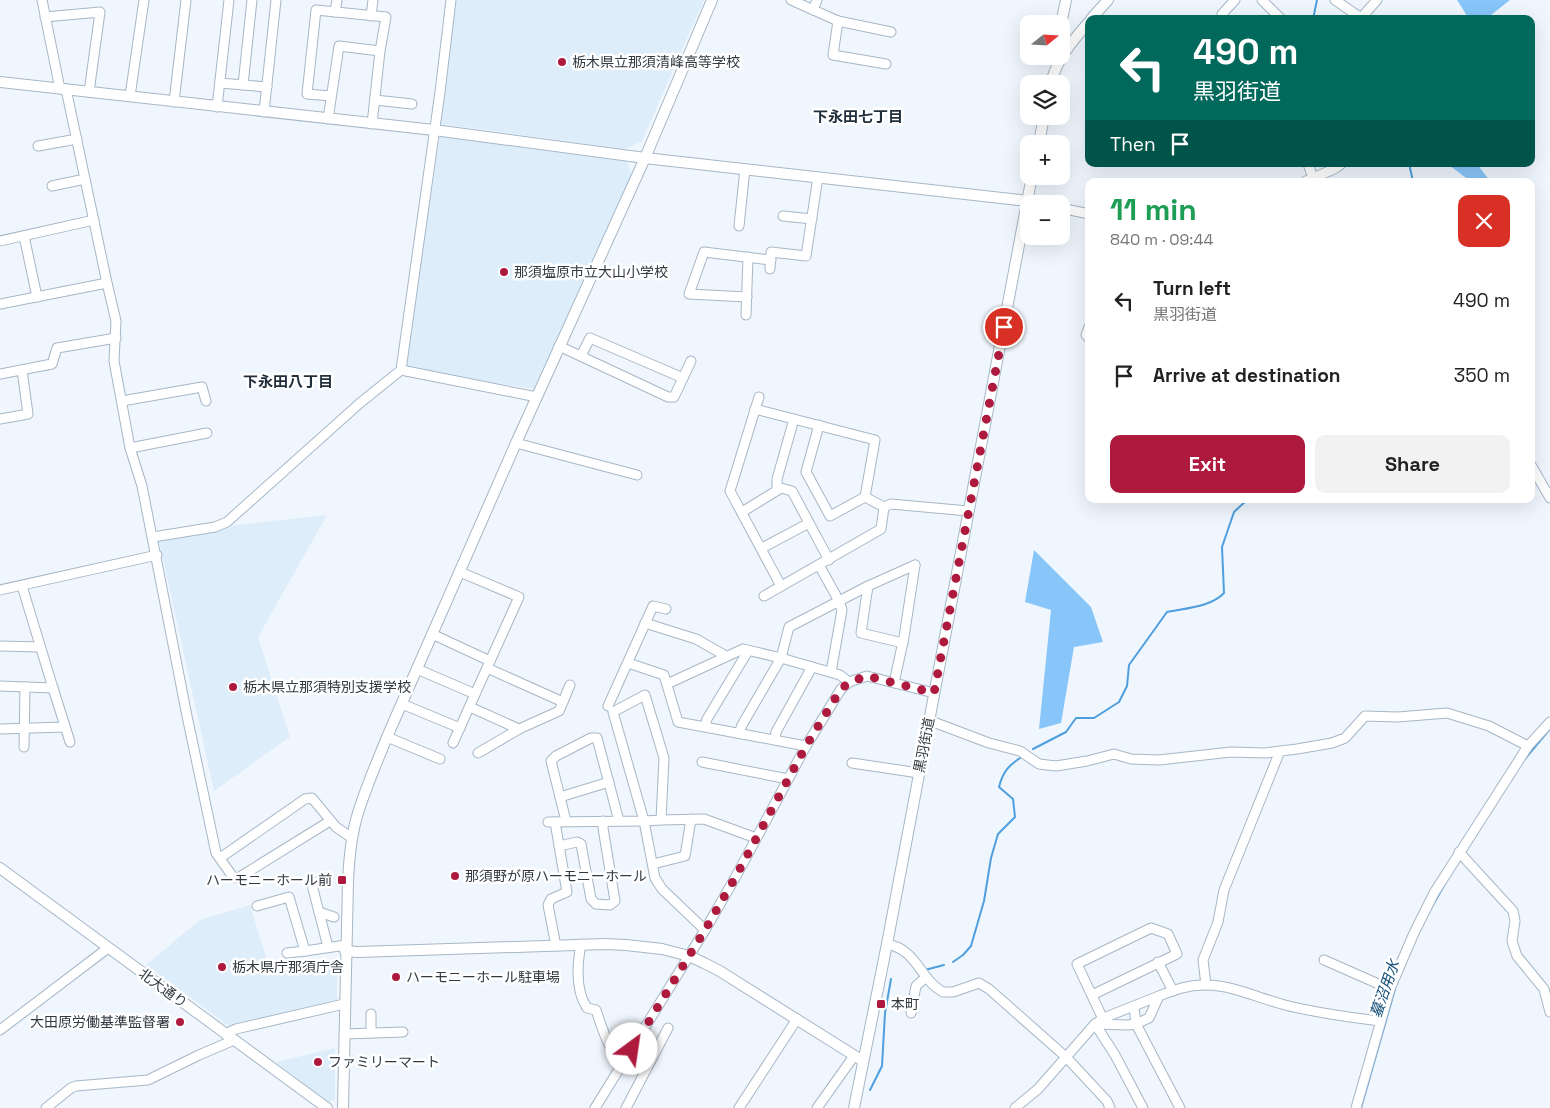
<!DOCTYPE html>
<html lang="en">
<head>
<meta charset="utf-8">
<style>
  :root { --surface:#fff; --page:#f2f2f2; --text:#222; --muted:#767676; --accent:#ae1a3e }
  body { margin:0; font-family:"Space Grotesk","Noto Sans JP",sans-serif; background:var(--page); color:var(--text); height:100vh; display:flex; flex-direction:column; font-size:19px; white-space:nowrap }
  * { box-sizing:border-box; margin:0 }
  p { font-size:16px; color:var(--muted) }
  .icon { flex:none; width:28px; height:28px; fill:none; stroke:currentColor; stroke-width:2; stroke-linecap:round; stroke-linejoin:round }
  .map { position:relative; flex:1; overflow:hidden }
  .drawer { position:absolute; left:1085px; top:178px; width:450px; height:325px; display:flex; flex-direction:column; background:var(--surface); border-radius:10px; box-shadow:0 5px 20px #0002 }
  .drawer>* { flex:none }
  .top-card { position:absolute; left:1085px; top:15px; width:450px; height:152px; border-radius:10px; box-shadow:0 5px 20px #0002; background:#00695c; color:#fff; overflow:hidden }
  .needle { width:32px; rotate:72deg }
  .controls { position:absolute; left:1020px; top:15px; display:grid; gap:10px }
  .controls a { display:grid; place-items:center; width:50px; height:50px; border-radius:10px; background:var(--surface); box-shadow:0 5px 20px #0002; font-size:25px }
  .pin { position:absolute; display:grid; place-items:center; width:42px; height:42px; color:#fff; margin:-21px; border:2px solid #fff; border-radius:50%; box-shadow:0 1px 5px #0007 }
  .me { position:absolute; width:55px; margin:-28px; rotate:31deg; stroke-linejoin:round; filter:drop-shadow(0 0 4px #0008) }
  .turn { display:flex; align-items:center; gap:18px; height:105px; padding:0 25px; font-size:22px }
  .turn .icon { width:65px; height:65px; stroke-width:2.5 }
  .turn b { display:block; font-size:35px; line-height:42px }
  .then { display:flex; align-items:center; height:48px; padding:0 25px; background:#0003; gap:10px; font-size:19px }
  .round { display:grid; place-items:center; flex:none; width:52px; height:52px; border-radius:10px; background:var(--page) }
  .overview { display:flex; align-items:center; justify-content:space-between; height:85px; padding:0 25px }
  h1 { font-size:30px; font-weight:700; line-height:38px; color:#1e9e55 }
  .primary-button { display:flex; gap:10px; margin-top:auto; padding:10px 25px }
  .primary-button a { flex:1; height:58px; border-radius:10px; background:var(--accent); color:#fff; font-size:20px; font-weight:700; line-height:58px; text-align:center }
  .primary-button a+a { background:var(--page); color:var(--text) }
  ul { padding:0; list-style:none }
  li { display:flex; align-items:center; gap:15px; height:75px; padding:0 25px }
  li div { flex:1 }
  li b { display:block; font-size:19px }
  li em { font-style:normal }
  .map>svg:first-child { display:block }
  .built { fill:#deedfa }
  .forest { fill:#88c6fa }
  .lines { fill:none; stroke-linecap:round; stroke-linejoin:round }
  .stream { stroke:#4f9fdf; stroke-width:2 }
  .minor-casing { stroke:#a6b7c7; stroke-width:11 }
  .tertiary-casing { stroke:#a6b7c7; stroke-width:12 }
  .minor { stroke:#fff; stroke-width:9 }
  .tertiary { stroke:#fff; stroke-width:10 }
  .route { stroke:#ae1a3e; stroke-width:9; stroke-dasharray:0 16.2 }
  .poi-dot { fill:#ae1a3e; stroke:#fff; stroke-width:2 }
  .labels { text-anchor:middle; stroke-width:5; stroke-linejoin:round; paint-order:stroke }
  .poi-label { font-size:14px; fill:#323940; stroke:#fff; text-anchor:start }
  .street-label { font-size:14px; fill:#323940; stroke:#fff }
  .neighbourhood-label { font-size:15px; font-weight:bold; fill:#1f2e3a; stroke:#fff }
  .water-label { font-size:15px; font-style:italic; fill:#17517b; stroke:#fff }
</style>
</head>
<body>
<div class="map">
<svg width="1550" height="1108" viewBox="0 0 1550 1108">
  <rect width="100%" height="100%" fill="#eff6fd"/>
  <g class="built">
    <polygon points="453,0 704,0 642,141 626,149 441,124"/>
    <polygon points="440,136 627,162 632,174 534,389 405,369"/>
    <polygon points="327,515 258,637 290,737 214,791 159,541 237,525"/>
    <polygon points="250,905 271,973 337,966 337,1001 229,1026 146,965 200,920"/>
    <polygon points="335,1048 335,1100 328,1102 276,1062"/>
  </g>
  <g class="forest">
    <polygon points="1457,0 1510,0 1486,19 1469,19"/>
    <polygon points="1450,164 1477,164 1490,181 1470,181 1449,165"/>
    <polygon points="1034,550 1091,607 1103,642 1074,647 1061,723 1039,729 1051,610 1025,602"/>
  </g>
  <g class="lines">
    <g class="stream">
      <polyline points="1313,19 1317,0"/>
      <polyline points="1411,164 1410,168 1413,181"/>
      <path d="M1033,749l33,-17 10,-14h18l25,-16 8,-16 2,-21 38,-53c19,-4 44,-5 57,-19l-2,-46 12,-35 14,-13"/>
      <polyline points="1524,760 1550,729"/>
      <polyline points="1429,912 1446,882"/>
      <path d="M953,962l10,-7 8,-9 13,-45 7,-43 7,-24 17,-17 -2,-18 -14,-12c4,-16 10,-22 24,-31"/>
      <polyline points="925,970 944,965"/>
      <polyline points="870,1090 882,1066 885,1013 891,979"/>
      <polyline points="1361,1108 1395,989"/>
    </g>
    <defs>
      <g id="minor">
        <polyline points="42,0 60,89"/>
        <polyline points="791,0 838,21 891,32"/>
        <polyline points="1262,0 1281,19"/>
        <polyline points="1335,0 1361,18 1377,0"/>
        <polyline points="813,10 817,0"/>
        <polyline points="335,12 337,0"/>
        <polyline points="1222,14 1235,0"/>
        <polyline points="371,16 373,0"/>
        <polyline points="45,17 100,12 89,92"/>
        <polyline points="838,21 833,55 886,64"/>
        <polyline points="220,83 267,87"/>
        <polyline points="243,85 252,0"/>
        <polyline points="66,89 107,283 116,321 114,361 130,448 142,486 187,716 216,853 233,877 238,878 330,821"/>
        <polyline points="130,96 144,0"/>
        <polyline points="331,96 307,94 316,10 386,17 380,51 372,124"/>
        <polyline points="375,100 412,104"/>
        <polyline points="174,102 186,0"/>
        <polyline points="217,107 229,0"/>
        <polyline points="264,112 276,0"/>
        <polyline points="328,119 339,46 380,51"/>
        <polyline points="38,146 77,139"/>
        <polyline points="1308,164 1313,178"/>
        <polyline points="1306,181 1334,169 1341,164"/>
        <polyline points="52,186 85,179"/>
        <polyline points="1028,201 1041,204"/>
        <polyline points="1061,208 1089,214"/>
        <polyline points="783,216 812,219"/>
        <polyline points="739,226 745,169"/>
        <polyline points="24,236 37,297"/>
        <polyline points="0,241 94,220"/>
        <polyline points="770,269 771,252 806,256 818,177"/>
        <polyline points="747,297 689,294 704,252 771,260"/>
        <polyline points="0,304 107,283"/>
        <polyline points="746,315 748,257"/>
        <polyline points="1089,327 1086,335 1089,338"/>
        <polyline points="559,346 668,397 674,397 691,361"/>
        <polyline points="581,356 590,338 683,378"/>
        <polyline points="401,370 537,397"/>
        <polyline points="0,374 52,364 57,348 116,338"/>
        <polyline points="759,397 730,491 781,586"/>
        <polyline points="122,401 202,387 206,401"/>
        <polyline points="755,409 875,440 865,497"/>
        <polyline points="0,419 28,414 22,370"/>
        <polyline points="819,425 806,472 830,516 865,497 884,507"/>
        <polyline points="516,443 637,475"/>
        <polyline points="130,448 207,433"/>
        <polyline points="1531,465 1550,498"/>
        <polyline points="777,490 777,479 794,419"/>
        <polyline points="742,512 781,488 792,491 829,560"/>
        <polyline points="153,537 215,527 227,522 360,403 401,370 440,92 451,0"/>
        <polyline points="762,548 809,523"/>
        <polyline points="819,565 839,601 842,610 831,672"/>
        <polyline points="868,586 861,633 903,643"/>
        <polyline points="0,590 157,555"/>
        <polyline points="764,596 881,529 884,507 891,504 968,511"/>
        <polyline points="645,623 696,639 726,656"/>
        <polyline points="432,634 490,661"/>
        <polyline points="0,646 40,647"/>
        <polyline points="628,663 664,675 678,722 806,746"/>
        <polyline points="487,668 563,702"/>
        <polyline points="417,669 475,694"/>
        <polyline points="849,682 840,675 781,658 789,627 868,586 915,565"/>
        <polyline points="894,683 904,637 915,565"/>
        <polyline points="667,684 743,649 781,658 742,725 739,733"/>
        <polyline points="0,686 53,688 22,586"/>
        <polyline points="53,688 70,742"/>
        <polyline points="402,704 460,728"/>
        <polyline points="608,706 653,606 666,609"/>
        <polyline points="470,707 519,729"/>
        <polyline points="929,722 936,723 989,743 1020,751 1039,764 1056,766 1087,761 1114,754 1131,759 1159,760 1231,752 1265,753 1297,749 1332,743 1345,738 1365,716 1398,717 1447,713 1489,726 1528,746"/>
        <polyline points="705,726 707,719 748,651"/>
        <polyline points="0,729 65,727"/>
        <polyline points="387,737 440,759"/>
        <polyline points="775,739 776,732 812,667"/>
        <polyline points="453,743 519,597 460,572"/>
        <polyline points="24,747 25,687"/>
        <polyline points="478,753 519,729 559,711 570,685"/>
        <polyline points="702,762 788,779"/>
        <polyline points="852,763 919,773"/>
        <polyline points="560,797 609,782"/>
        <polyline points="566,821 551,761 556,756 591,738 597,738 619,821"/>
        <polyline points="548,822 644,821 661,820"/>
        <polyline points="555,822 567,892 551,899 548,905 556,946"/>
        <polyline points="559,846 577,842 581,844 591,899 596,904 610,905 615,901 603,828 603,821"/>
        <polyline points="1459,852 1513,911 1515,921 1512,941 1517,956 1544,989 1550,1012"/>
        <polyline points="220,858 305,799 312,798 336,827 352,838"/>
        <polyline points="653,864 685,856 691,819"/>
        <polyline points="325,878 312,885 328,947"/>
        <polyline points="257,906 289,897 305,951 346,945"/>
        <polyline points="319,912 334,917"/>
        <polyline points="705,930 662,889 655,878 644,821 613,712 645,695 664,758 661,820 704,819 756,838"/>
        <path d="M581,944c-4,21 -6,46 6,64l9,2c6,18 13,41 26,54"/>
        <path d="M887,944c31,6 32,35 56,48h10l26,-9 10,6 77,68 41,44 3,7"/>
        <polyline points="287,953 305,951"/>
        <polyline points="1324,960 1390,989"/>
        <polyline points="1158,962 1173,991"/>
        <polyline points="1206,985 1203,960 1218,922 1224,890 1280,751"/>
        <polyline points="1092,995 1177,954 1168,934 1151,928 1077,964 1103,1019"/>
        <polyline points="1134,1007 1136,1024 1180,1108"/>
        <polyline points="911,1013 916,986 926,977"/>
        <polyline points="371,1014 371,1033"/>
        <path d="M1095,1024l33,1 8,-1 13,-6 10,-22c15,-6 31,-12 48,-11 25,0 54,14 78,20 31,8 63,12 95,16"/>
        <polyline points="1095,1024 1115,1055 1143,1108"/>
        <polyline points="0,1030 108,948"/>
        <polyline points="225,1034 236,1029 344,1004"/>
        <polyline points="344,1034 403,1032"/>
        <polyline points="46,1108 71,1088 76,1086 148,1080 199,1055 234,1040"/>
        <polyline points="595,1108 705,930 735,878 806,746 841,689 849,682 867,676 934,693"/>
        <polyline points="626,1108 668,1028"/>
        <polyline points="739,1108 797,1019"/>
        <polyline points="817,1108 854,1056"/>
        <polyline points="1015,1108 1038,1089 1095,1024 1106,1017 1159,996"/>
        <polyline points="1356,1108 1390,989 1414,933 1434,893 1528,746 1550,722"/>
      </g>
      <g id="tertiary">
        <polyline points="1091,19 1108,0"/>
        <polyline points="1061,24 1066,0"/>
        <polyline points="0,82 434,130 645,158 1028,201"/>
        <path d="M1051,84c4,-23 23,-45 38,-62"/>
        <polyline points="1039,144 1044,116"/>
        <polyline points="0,868 327,1108"/>
        <polyline points="345,951 358,952 605,944 626,945 662,949 689,956 704,963 718,970 863,1061"/>
        <path d="M343,1108l5,-226c1,-23 3,-47 10,-69 8,-26 19,-51 29,-76l129,-294 129,-285 67,-158"/>
        <polyline points="854,1108 887,944 1032,176"/>
      </g>
    </defs>
    <use href="#minor" class="minor-casing"/>
    <use href="#tertiary" class="tertiary-casing"/>
    <use href="#minor" class="minor"/>
    <use href="#tertiary" class="tertiary"/>
  </g>
  <g class="lines">
    <polyline class="route" points="632,1049 705,930 735,878 806,746 841,689 850,682 867,676 934,693 1004,327"/>
  </g>
  <g class="poi-dot">
    <circle cx="562" cy="62" r="5"/>
    <circle cx="504" cy="272" r="5"/>
    <circle cx="233" cy="687" r="5"/>
    <circle cx="455" cy="876" r="5"/>
    <rect x="337" y="875" width="10" height="10" rx="2.5"/>
    <circle cx="222" cy="967" r="5"/>
    <circle cx="396" cy="977" r="5"/>
    <rect x="876" y="999" width="10" height="10" rx="2.5"/>
    <circle cx="180" cy="1022" r="5"/>
    <circle cx="318" cy="1062" r="5"/>
  </g>
  <g class="labels">
    <g class="poi-label">
      <text x="572" y="67">栃木県立那須清峰高等学校</text>
      <text x="514" y="277">那須塩原市立大山小学校</text>
      <text x="243" y="692">栃木県立那須特別支援学校</text>
      <text x="465" y="881">那須野が原ハーモニーホール</text>
      <text x="332" y="885" text-anchor="end">ハーモニーホール前</text>
      <text x="232" y="972">栃木県庁那須庁舎</text>
      <text x="406" y="982">ハーモニーホール駐車場</text>
      <text x="891" y="1009">本町</text>
      <text x="170" y="1027" text-anchor="end">大田原労働基準監督署</text>
      <text x="328" y="1067">ファミリーマート</text>
    </g>
    <g class="street-label">
      <text transform="translate(924 745) rotate(-79)" y="5">黒羽街道</text>
      <text transform="translate(163 988) rotate(36)" y="5">北大通り</text>
    </g>
    <g class="neighbourhood-label">
      <text x="858" y="122">下永田七丁目</text>
      <text x="288" y="387">下永田八丁目</text>
    </g>
    <g class="water-label">
      <text transform="translate(1385 989) rotate(-71)" y="5">蟇沼用水</text>
    </g>
  </g>
</svg>
<div class="controls">
<a><svg class="needle" viewBox="-14 -14 28 28"><path d="M0-13l5 13h-10z" fill="#e53935"/><path d="M0 13l5-13h-10z" fill="#767676"/></svg></a>
<a><svg class="icon" aria-label="layers" viewBox="0 0 24 24"><path d="M12 4l9 5-9 5-9-5zM3 14l9 5 9-5"/></svg></a>
<a>+</a>
<a>−</a>
</div>
<div class="pin" style="left:1004px;top:327px;background:#d93025"><svg class="icon" aria-label="arrive" viewBox="0 0 24 24"><path d="M6 21V4h12l-3 4 3 4H6"/></svg></div>
<svg class="me" style="left:632px;top:1049px" viewBox="-20 -20 40 40"><circle r="19" fill="#fff"/><path d="M0-13L10 11 0 6-10 11z" fill="#ae1a3e"/></svg>
<div class="top-card">
<div class="turn"><svg class="icon" aria-label="left" viewBox="0 0 24 24"><path d="M17 20v-9H6M10 6l-5 5 5 5"/></svg><div><b>490 m</b>黒羽街道</div></div>
<div class="then">Then<svg class="icon" aria-label="arrive" viewBox="0 0 24 24"><path d="M6 21V4h12l-3 4 3 4H6"/></svg></div>
</div>
<section class="drawer">
<div class="overview"><div><h1>11 min</h1><p>840 m · 09:44</p></div><a class="round" style="background:#d93025;color:#fff"><svg class="icon" aria-label="close" viewBox="0 0 24 24"><path d="M6 6l12 12M18 6L6 18"/></svg></a></div>
<ul>
<li><svg class="icon" aria-label="left" viewBox="0 0 24 24"><path d="M17 20v-9H6M10 6l-5 5 5 5"/></svg><div><b>Turn left</b><p>黒羽街道</p></div><em>490 m</em></li>
<li><svg class="icon" aria-label="arrive" viewBox="0 0 24 24"><path d="M6 21V4h12l-3 4 3 4H6"/></svg><div><b>Arrive at destination</b></div><em>350 m</em></li>
</ul>
<div class="primary-button"><a>Exit</a><a>Share</a></div>
</section>
</div>
</body>
</html>
